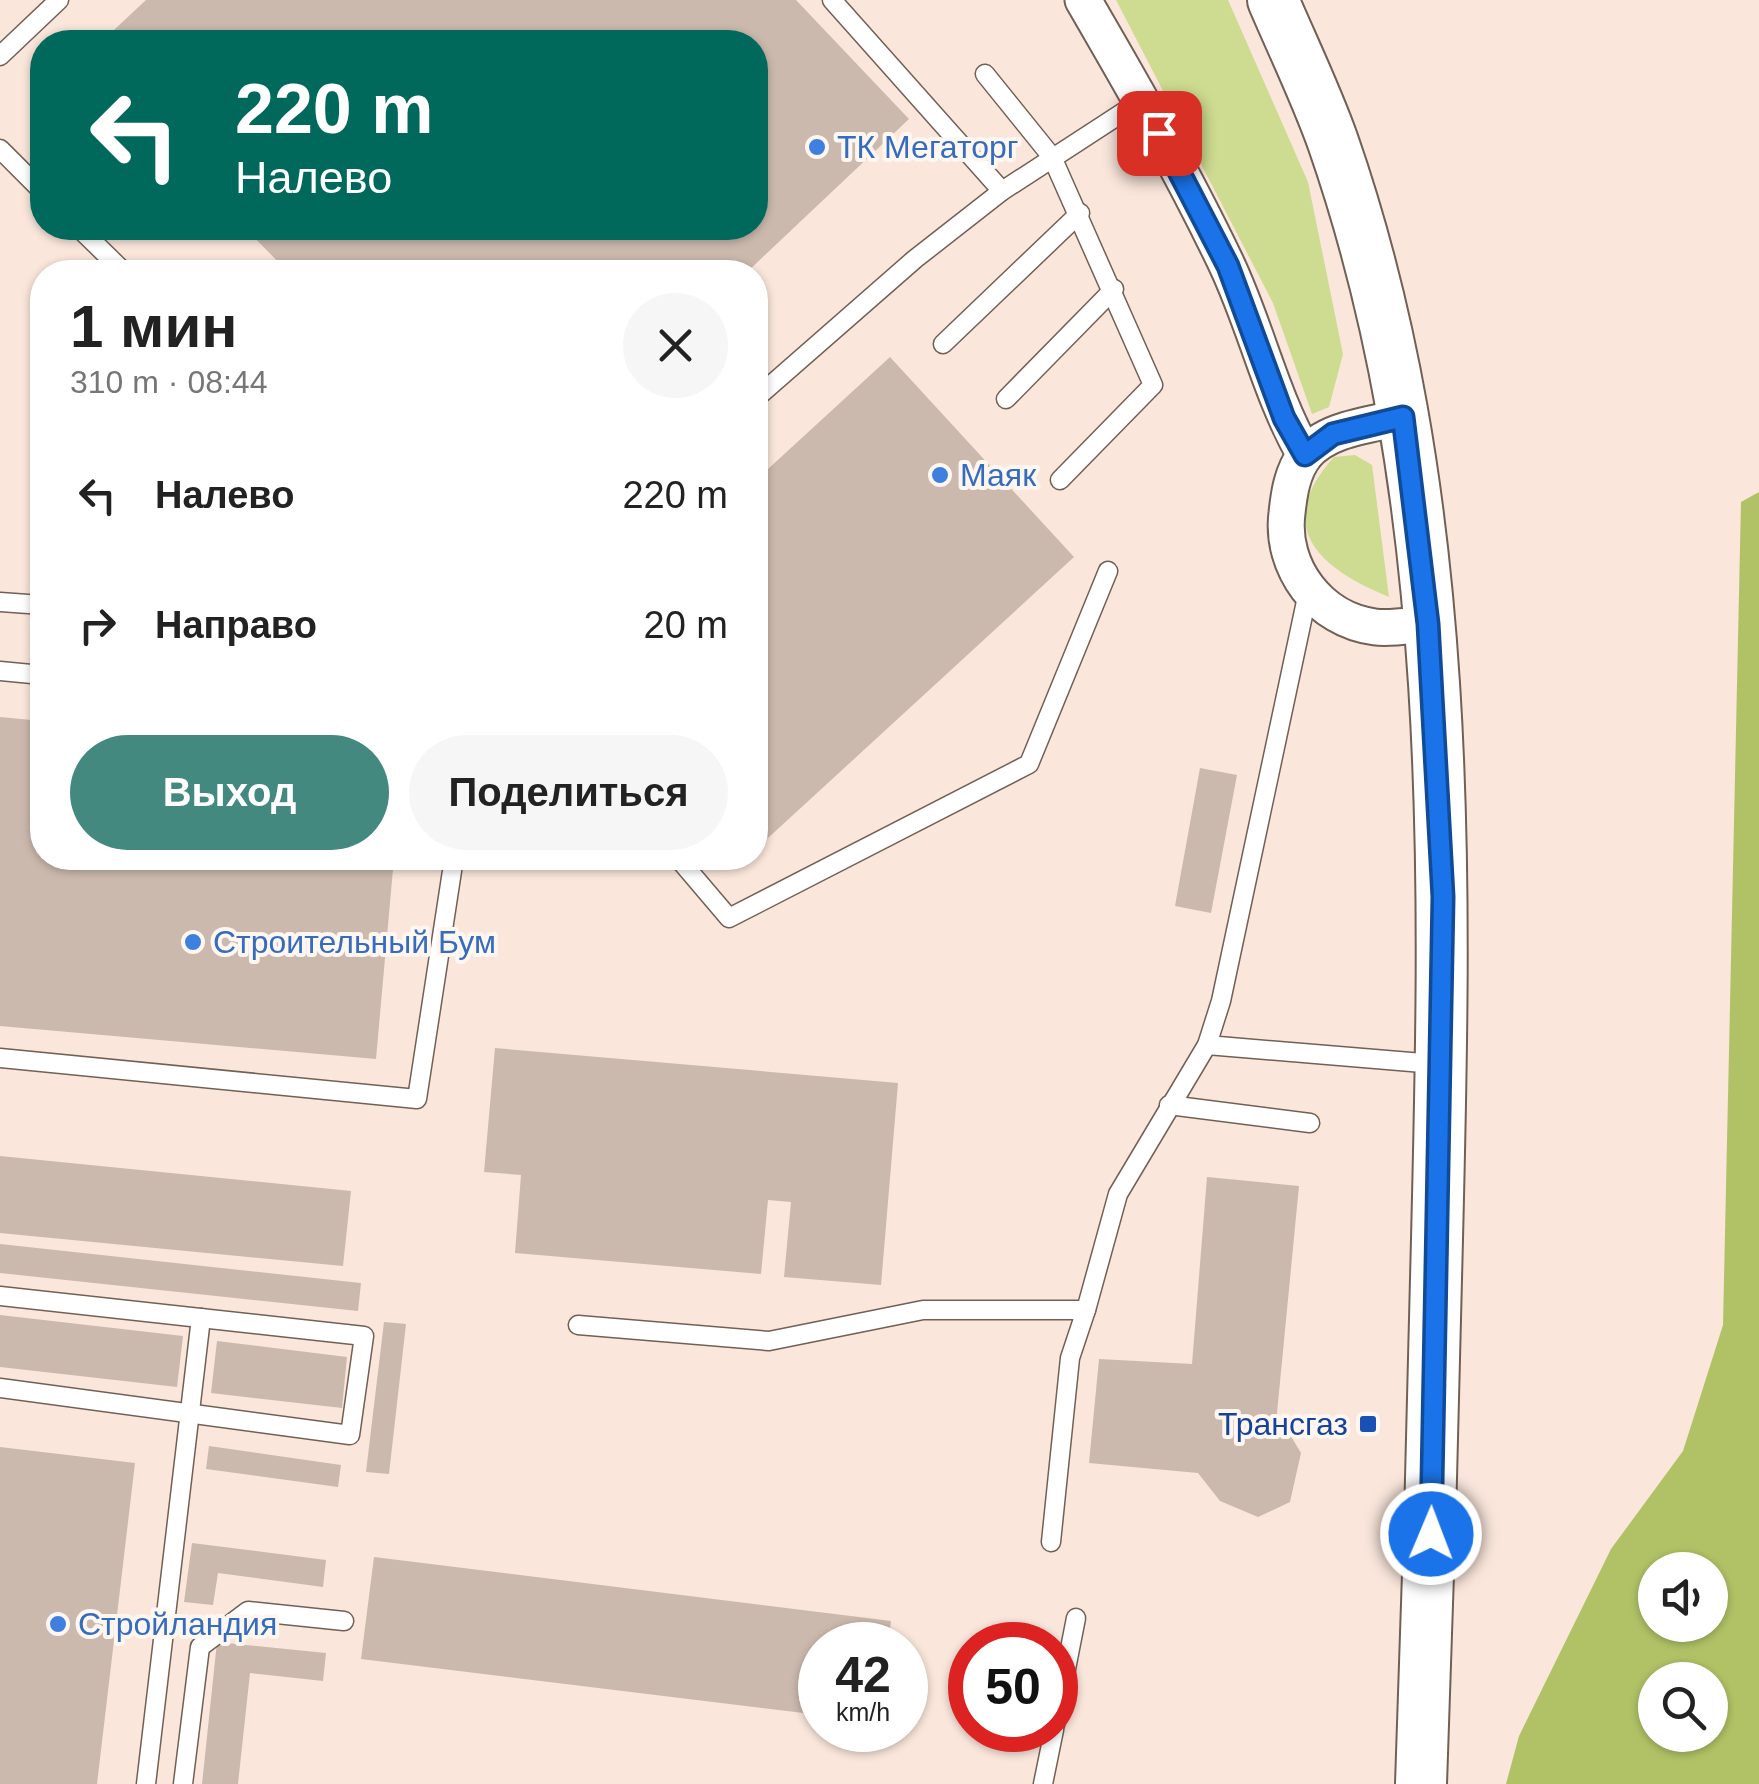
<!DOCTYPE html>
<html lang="ru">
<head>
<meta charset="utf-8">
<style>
  :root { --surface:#fff; --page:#f6f6f6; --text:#222; --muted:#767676; --accent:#438980 }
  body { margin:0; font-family:Helvetica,sans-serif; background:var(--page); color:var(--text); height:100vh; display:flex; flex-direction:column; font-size:38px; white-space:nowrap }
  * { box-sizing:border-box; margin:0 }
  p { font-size:32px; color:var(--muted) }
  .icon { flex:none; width:55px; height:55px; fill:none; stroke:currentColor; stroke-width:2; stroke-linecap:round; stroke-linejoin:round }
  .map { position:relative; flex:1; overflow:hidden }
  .drawer { position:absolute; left:30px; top:260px; width:738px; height:610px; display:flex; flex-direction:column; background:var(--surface); border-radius:40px; box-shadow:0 2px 8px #0004 }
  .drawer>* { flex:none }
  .hud { position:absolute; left:30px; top:30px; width:738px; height:210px; border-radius:40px; box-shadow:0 2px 8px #0004; background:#00695c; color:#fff; overflow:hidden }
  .controls { position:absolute; left:1638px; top:1552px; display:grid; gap:20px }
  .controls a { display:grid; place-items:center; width:90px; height:90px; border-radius:50%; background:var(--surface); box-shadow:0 2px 8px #0004; font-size:50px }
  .speed { position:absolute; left:798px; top:1622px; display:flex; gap:20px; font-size:50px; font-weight:700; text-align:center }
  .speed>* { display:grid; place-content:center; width:130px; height:130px; border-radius:50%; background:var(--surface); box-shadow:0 2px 8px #0004; line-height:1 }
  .speed small { font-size:25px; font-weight:400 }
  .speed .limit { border:15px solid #d22; background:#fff; color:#111 }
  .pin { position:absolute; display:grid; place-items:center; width:85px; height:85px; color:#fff; margin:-42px; border-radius:20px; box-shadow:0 5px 15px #0006 }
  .me { position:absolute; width:110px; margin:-55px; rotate:1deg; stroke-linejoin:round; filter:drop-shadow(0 0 8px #0008) }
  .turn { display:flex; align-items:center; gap:35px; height:210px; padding:0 40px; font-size:45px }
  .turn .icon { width:130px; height:130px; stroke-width:2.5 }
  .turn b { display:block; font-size:70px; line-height:85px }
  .round { display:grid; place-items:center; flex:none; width:105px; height:105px; border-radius:52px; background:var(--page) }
  .overview { display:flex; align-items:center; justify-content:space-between; height:170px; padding:0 40px }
  h1 { font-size:60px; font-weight:700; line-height:75px }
  .cta { display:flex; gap:20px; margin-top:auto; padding:20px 40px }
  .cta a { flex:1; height:115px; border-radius:60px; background:var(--accent); color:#fff; font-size:40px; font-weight:700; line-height:115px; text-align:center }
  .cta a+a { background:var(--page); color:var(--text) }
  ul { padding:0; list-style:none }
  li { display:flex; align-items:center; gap:30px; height:130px; padding:0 40px }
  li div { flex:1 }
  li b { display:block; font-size:38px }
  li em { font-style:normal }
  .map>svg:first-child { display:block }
  .green { fill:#cddc90 }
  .forest { fill:#b1c266; fill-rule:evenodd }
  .building { fill:#ccb9ae }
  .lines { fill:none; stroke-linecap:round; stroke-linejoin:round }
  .service-casing { stroke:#716056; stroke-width:21 }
  .minor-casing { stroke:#716056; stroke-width:39 }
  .secondary-casing { stroke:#716056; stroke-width:54 }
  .service { stroke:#fff; stroke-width:18 }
  .minor { stroke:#fff; stroke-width:35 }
  .secondary { stroke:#fff; stroke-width:50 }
  .route-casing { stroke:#114b97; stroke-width:25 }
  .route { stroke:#1a73e8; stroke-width:18 }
  .shop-dot { fill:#3f7fe0; stroke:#fef6f1; stroke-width:4 }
  .transit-dot { fill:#1a4fb4; stroke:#fef6f1; stroke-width:4 }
  .labels { text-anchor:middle; stroke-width:8; stroke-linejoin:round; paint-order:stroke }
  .shop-label { font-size:32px; fill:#366cbe; stroke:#fef6f1; text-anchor:start }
  .transit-label { font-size:32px; fill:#164399; stroke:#fef6f1; text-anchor:end }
</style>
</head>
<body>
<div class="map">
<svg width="1759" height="1784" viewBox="0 0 1759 1784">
  <rect width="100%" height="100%" fill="#fae6db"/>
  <g class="green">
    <polygon points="1116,0 1228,0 1308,182 1343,354 1329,407 1312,414 1273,303"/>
    <path d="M1355,455l17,10 17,132c-69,-28 -118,-70 -55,-140z"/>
  </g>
  <path class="forest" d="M1759,492v1292h-253l13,-48 92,-187 72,-98 40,-126 18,-823zM1655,1570h55v55h-55zM1655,1680h55v55h-55z"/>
  <g class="building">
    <polygon points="146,0 796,0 909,119 747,272 288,272 245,228 755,228 755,42 101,42"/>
    <polygon points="890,357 1074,557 755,850 755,481"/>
    <polygon points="0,717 42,721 42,858 394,858 376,1059 0,1026"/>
    <polygon points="1200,768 1237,775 1211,913 1175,906"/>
    <polygon points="495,1048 898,1083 881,1285 784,1277 791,1202 768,1200 761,1274 515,1253 521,1175 484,1172"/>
    <polygon points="0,1156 351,1191 343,1266 0,1233"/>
    <polygon points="1207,1177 1299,1186 1277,1413 1301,1453 1290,1502 1258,1517 1220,1501 1198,1473 1089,1463 1099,1359 1192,1364"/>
    <polygon points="0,1244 361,1283 358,1311 0,1273"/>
    <polygon points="0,1315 183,1336 177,1387 0,1367"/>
    <polygon points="384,1322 406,1324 389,1474 366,1472"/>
    <polygon points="217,1341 347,1357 342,1408 211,1393"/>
    <polygon points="209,1446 341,1465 338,1487 206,1469"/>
    <polygon points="0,1447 135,1463 97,1784 0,1784"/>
    <polygon points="192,1543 326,1560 323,1587 218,1573 213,1605 184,1602"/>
    <polygon points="374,1557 891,1621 888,1645 820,1645 820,1715 361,1659"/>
    <polygon points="217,1642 326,1653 323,1681 250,1673 238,1784 202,1784"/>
  </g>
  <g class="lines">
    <defs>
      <g id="service">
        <polyline points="832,0 1002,191"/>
        <polyline points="0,56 59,0"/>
        <polyline points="985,74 1052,157 1153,385 1060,480"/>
        <polyline points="0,149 42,191"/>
        <polyline points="79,228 124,272"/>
        <polyline points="943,344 1080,213"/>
        <polyline points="755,399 915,259 1002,191 1142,100"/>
        <polyline points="1006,399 1114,289"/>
        <polyline points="0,602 42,605"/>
        <polyline points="0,671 42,675"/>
        <polyline points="678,858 729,918 1029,764 1108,571"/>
        <polyline points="1207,1045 1435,1064"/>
        <polyline points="0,1058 417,1099 454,858"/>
        <polyline points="1169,1105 1310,1123"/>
        <polyline points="0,1296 364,1336 350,1435 0,1388"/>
        <polyline points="578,1325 769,1341 923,1310 1086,1310 1118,1194 1207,1045 1221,1001 1308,592"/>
        <polyline points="1051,1542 1070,1358 1086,1310"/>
        <polyline points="1055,1725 1076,1618"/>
        <polyline points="146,1784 201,1318"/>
        <polyline points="183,1784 200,1647 248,1611 344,1621"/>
        <polyline points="1043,1784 1054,1730"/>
      </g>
      <g id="minor">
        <path d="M1083,0c50,86 100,173 143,263 30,63 44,131 79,192"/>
        <path d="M1403,417c-32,8 -76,11 -98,38 -13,17 -16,39 -18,58 -7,54 32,107 88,114 17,2 37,-2 54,-3"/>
      </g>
      <path id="secondary" d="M1273,0c20,47 43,94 60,142 122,351 113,732 104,1097 -4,182 -9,363 -16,545"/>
    </defs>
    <use href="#service" class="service-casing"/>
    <use href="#minor" class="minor-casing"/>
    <use href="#secondary" class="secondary-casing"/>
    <use href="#service" class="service"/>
    <use href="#minor" class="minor"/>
    <use href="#secondary" class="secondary"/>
  </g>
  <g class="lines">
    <defs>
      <polyline id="route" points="1159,133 1228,266 1284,418 1305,455 1333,434 1403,417 1428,624 1443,897 1431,1534"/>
    </defs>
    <use href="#route" class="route-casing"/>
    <use href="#route" class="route"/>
  </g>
  <g class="shop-dot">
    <circle cx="817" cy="147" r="10"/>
    <circle cx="940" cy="475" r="10"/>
    <circle cx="193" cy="942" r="10"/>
    <circle cx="58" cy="1624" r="10"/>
  </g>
  <rect class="transit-dot" x="1358" y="1414" width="20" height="20" rx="5"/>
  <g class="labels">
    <g class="shop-label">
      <text x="837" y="158">ТК Мегаторг</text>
      <text x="960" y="486">Маяк</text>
      <text x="213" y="953">Строительный Бум</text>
      <text x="78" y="1635">Стройландия</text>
    </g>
    <g class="transit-label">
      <text x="1348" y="1435">Трансгаз</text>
    </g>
  </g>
</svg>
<div class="controls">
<a><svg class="icon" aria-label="sound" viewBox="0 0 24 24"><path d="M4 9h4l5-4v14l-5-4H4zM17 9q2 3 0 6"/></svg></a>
<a><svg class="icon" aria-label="search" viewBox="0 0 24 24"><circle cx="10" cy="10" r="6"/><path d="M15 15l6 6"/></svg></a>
</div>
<div class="speed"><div>42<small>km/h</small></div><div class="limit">50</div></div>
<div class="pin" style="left:1159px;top:133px;background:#d93025"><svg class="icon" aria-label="arrive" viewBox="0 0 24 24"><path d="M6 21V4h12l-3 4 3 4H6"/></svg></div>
<svg class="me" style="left:1431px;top:1534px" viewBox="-20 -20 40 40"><circle r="17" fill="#1a73e8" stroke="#fff" stroke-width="3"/><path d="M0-11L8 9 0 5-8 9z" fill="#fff"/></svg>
<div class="hud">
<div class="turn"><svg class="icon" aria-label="left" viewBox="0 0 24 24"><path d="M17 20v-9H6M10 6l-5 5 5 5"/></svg><div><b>220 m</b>Налево</div></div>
</div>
<section class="drawer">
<div class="overview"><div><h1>1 мин</h1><p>310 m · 08:44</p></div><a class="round"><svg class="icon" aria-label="close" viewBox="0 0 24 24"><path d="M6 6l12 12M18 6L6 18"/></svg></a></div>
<ul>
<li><svg class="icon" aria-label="left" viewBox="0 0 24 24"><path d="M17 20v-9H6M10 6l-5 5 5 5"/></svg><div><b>Налево</b></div><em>220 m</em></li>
<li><svg class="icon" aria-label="right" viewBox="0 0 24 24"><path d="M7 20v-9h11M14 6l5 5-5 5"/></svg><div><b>Направо</b></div><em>20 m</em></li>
</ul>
<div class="cta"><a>Выход</a><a>Поделиться</a></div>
</section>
</div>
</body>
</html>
